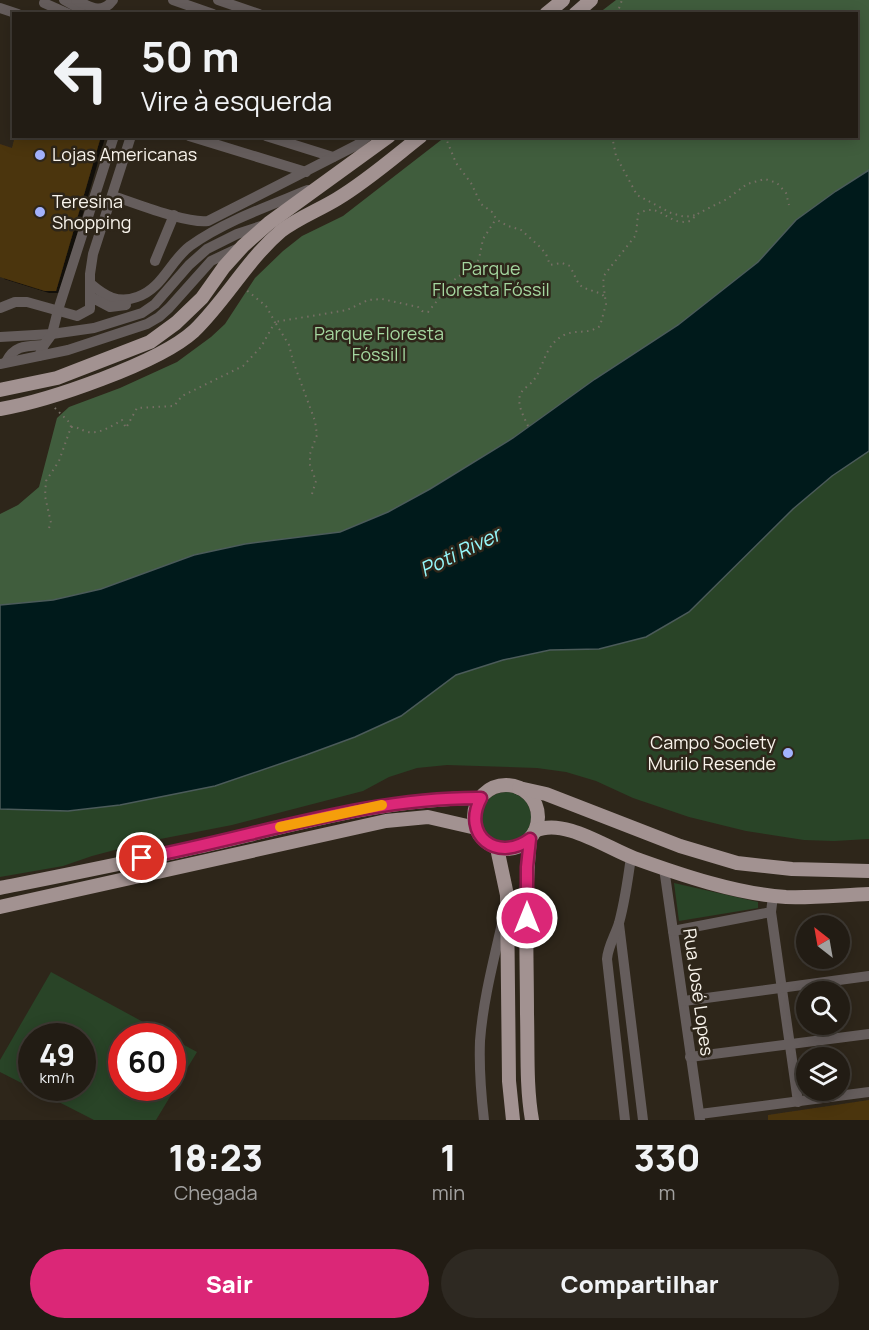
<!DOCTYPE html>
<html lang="pt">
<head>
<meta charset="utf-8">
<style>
  :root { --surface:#221c14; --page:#2e2922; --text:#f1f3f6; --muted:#a2a1a0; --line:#3f3a34; --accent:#db2777 }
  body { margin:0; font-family:Manrope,sans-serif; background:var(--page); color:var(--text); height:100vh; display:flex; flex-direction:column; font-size:22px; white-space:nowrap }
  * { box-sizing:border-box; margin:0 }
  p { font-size:20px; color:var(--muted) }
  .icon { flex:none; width:33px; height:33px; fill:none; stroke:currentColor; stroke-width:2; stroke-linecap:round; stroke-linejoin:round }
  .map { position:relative; height:1120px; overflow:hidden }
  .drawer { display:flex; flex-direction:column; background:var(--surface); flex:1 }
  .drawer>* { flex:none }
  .guide { position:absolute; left:12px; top:12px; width:846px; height:126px; border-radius:0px; box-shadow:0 3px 15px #0003,0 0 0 2px var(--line); background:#221c14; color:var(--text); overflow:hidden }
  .needle { width:39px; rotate:329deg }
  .fabs { position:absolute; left:796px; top:915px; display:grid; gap:12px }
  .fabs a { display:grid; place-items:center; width:54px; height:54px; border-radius:50%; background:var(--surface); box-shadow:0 3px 15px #0003,0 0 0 2px var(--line); font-size:30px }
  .speed { position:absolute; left:18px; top:1023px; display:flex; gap:12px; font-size:30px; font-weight:700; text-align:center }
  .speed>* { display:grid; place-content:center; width:78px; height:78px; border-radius:50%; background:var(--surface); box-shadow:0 3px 15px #0003,0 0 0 2px var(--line); line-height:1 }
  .speed small { font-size:15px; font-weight:400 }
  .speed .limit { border:9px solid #d22; background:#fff; color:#111 }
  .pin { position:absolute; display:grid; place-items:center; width:51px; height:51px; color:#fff; margin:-26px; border:3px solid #fff; border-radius:50%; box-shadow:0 2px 6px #0007 }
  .me { position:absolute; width:66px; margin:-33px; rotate:0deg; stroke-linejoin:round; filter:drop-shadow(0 0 4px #0008) }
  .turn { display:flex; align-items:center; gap:21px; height:126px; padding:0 30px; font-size:27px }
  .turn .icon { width:78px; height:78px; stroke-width:2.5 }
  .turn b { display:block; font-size:42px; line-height:51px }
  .eta { display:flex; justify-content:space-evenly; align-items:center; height:102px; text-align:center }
  .eta b { font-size:36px; font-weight:800; line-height:42px }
  .button { display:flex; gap:12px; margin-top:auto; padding:12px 30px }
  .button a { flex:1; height:69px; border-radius:36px; background:var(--accent); color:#fff; font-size:24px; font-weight:800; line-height:69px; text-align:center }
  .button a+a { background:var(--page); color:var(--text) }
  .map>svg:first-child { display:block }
  .green { fill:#294427; fill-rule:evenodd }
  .forest { fill:#405d3d }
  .water { fill:#001a1b; stroke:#4b5b5a; stroke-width:1.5 }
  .building { fill:#4c350e; filter:url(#shadow) }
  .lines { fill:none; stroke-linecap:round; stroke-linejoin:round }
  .path { stroke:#766f65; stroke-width:2; stroke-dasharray:1.5 4.5; stroke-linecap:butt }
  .minor { stroke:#655d5c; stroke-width:10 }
  .major { stroke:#a29291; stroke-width:14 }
  .route-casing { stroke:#8e194d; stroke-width:15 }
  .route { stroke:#db2777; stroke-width:10 }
  .slow { stroke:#f59e0b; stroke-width:10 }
  .poi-dot { fill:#a3b2fd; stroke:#2e261a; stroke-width:2 }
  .labels { text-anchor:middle; stroke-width:5; stroke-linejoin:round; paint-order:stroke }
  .poi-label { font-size:18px; fill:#f9f4ec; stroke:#2e261a; text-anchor:start }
  .park-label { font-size:18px; fill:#a4d69f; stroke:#2e261a }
  .street-label { font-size:18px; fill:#f9f4ec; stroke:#2e261a }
  .water-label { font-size:20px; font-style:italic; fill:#95f7fa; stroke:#2e261a }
</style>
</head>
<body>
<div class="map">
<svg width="869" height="1120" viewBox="0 0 869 1120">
  <defs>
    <filter id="shadow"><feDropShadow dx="4" dy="2" stdDeviation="0" flood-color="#0009"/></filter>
  </defs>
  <rect width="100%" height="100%" fill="#2e261a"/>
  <g class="green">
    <polygon points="869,451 869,839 834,841 804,840 746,831 689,817 633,798 596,781 566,772 537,768 447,765 417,768 389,777 363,791 232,825 145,842 92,856 63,866 0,877 0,809 68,811 120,805 215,786 306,755 355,737 401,716 456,675 503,660 550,650 599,649 689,612 793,509 832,476"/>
    <circle cx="506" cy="817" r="25"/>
    <polygon points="674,883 758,902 758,908 679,921"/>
    <path d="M51,972l118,64h-47v52h50l1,-49 24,13 -41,68h-62l-94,-48v-12zM82,1036v52h-50v-52z"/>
  </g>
  <polygon class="forest" points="616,0 869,0 869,170 836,191 796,220 758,262 678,325 595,379 513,438 430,489 388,512 340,532 245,544 194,555 101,589 53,600 0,605 0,514 18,505 39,487 57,418 69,407 120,388 177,362 211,337 225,324 255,278 283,251 302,236 343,216 445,137 856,136 856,14 599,13"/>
  <polygon class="water" points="869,170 869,451 832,476 793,509 689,612 646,637 599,649 550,650 503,660 456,675 401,716 355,737 306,755 215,786 120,805 68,811 0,809 0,605 53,600 101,589 194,555 245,544 340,532 388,512 430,489 513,438 595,379 678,325 758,262 796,220 836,191"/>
  <g class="building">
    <polygon points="15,136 101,136 56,291 45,291 0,277 0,144 12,148"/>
    <polygon points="869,1100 869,1120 768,1120 768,1115"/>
  </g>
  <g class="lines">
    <g class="path">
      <polyline points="617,14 622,0"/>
      <path d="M445,136l11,27 15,20 10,21 11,8 5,8 11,6 13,4 19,17 6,7 4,11 12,-2 8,3c12,25 7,19 32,28l3,4"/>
      <polyline points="612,136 616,156 637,195 671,213 685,217 696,215"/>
      <path d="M528,426c-4,-9 -11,-21 -8,-31 3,-7 9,-9 13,-14 11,-13 11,-36 31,-46 13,-6 23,0 36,-9l6,-22 -3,-22 2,-8 31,-39 2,-21c23,-14 29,13 52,7l9,-8 28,-14 20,-15 18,-5 12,4 9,10 3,12"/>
      <path d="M71,427c7,0 8,2 14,4 12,5 27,-5 37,-11l4,8 11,-20 37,-2 8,-10 61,-30 18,-19 14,-25 -9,-16 -21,-17"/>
      <polyline points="312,494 316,481 310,465 310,454 317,435 315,421 293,361 289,345 275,322 347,310 368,300 382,299 418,307 422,311 428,312 454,280 476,264 479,259 483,239 496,219"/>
      <polyline points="49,528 51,523 45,496 46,481 59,461 71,427 70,423 54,407"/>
    </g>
    <g class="minor">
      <polyline points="64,0 80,9"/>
      <path d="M76,0c14,7 26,15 37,0"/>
      <polyline points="173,0 213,14"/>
      <polyline points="218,0 259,14"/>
      <polyline points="44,3 69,14"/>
      <polyline points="0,8 18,14"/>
      <polyline points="189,136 306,172"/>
      <polyline points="266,136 333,157"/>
      <path d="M113,196c22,7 74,28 95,25l149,-76 11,-9"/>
      <polyline points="155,261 174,215"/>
      <path d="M91,284c14,12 27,20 46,13 25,-8 33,-36 53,-51 35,-25 79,-40 118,-56"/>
      <polyline points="91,297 110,307 126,305"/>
      <polyline points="0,308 15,302 27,302 77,316 90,309 90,274 93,254 131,136"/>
      <polyline points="0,337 52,334 94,328 142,313 155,304 189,265 207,249 237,234 264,225"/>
      <polyline points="39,356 44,345 52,334 58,310 114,136"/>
      <path d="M6,362c8,-17 20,-16 38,-17"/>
      <polyline points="0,364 68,350 147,324 159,317 169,308 211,261 243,246"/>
      <polyline points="664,868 700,1120"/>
      <polyline points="771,912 798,1102"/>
      <polyline points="619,924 643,1120"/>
      <polyline points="673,931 771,912 773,896"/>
      <polyline points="684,1001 869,976"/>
      <polyline points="690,1057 869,1034"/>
      <polyline points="700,1114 869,1092"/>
      <path d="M484,1120c-3,-26 -5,-53 -4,-79 3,-41 14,-82 23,-122"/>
      <path d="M625,1120l-18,-161c1,-13 8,-23 12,-36 6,-22 9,-44 12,-66"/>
    </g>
    <g class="major">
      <polyline points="546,14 563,0"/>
      <polyline points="575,14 591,0"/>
      <polyline points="0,390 57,378 150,342 176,323 202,298 224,267 243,246 269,223 389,136"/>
      <path d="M0,409c48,-8 159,-46 194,-78 32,-31 53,-71 87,-100 17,-13 38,-21 56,-32 30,-18 56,-41 84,-63"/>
      <circle cx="506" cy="817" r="32"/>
      <polyline points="519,788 546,794 680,846 737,863 792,869 869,871"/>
      <path d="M535,831c28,-14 72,17 99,27 47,17 103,36 152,39 27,1 56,-2 83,-3"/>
      <path d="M530,839c-6,58 -3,117 -3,175 1,35 -1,72 5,106"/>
      <polyline points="497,848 507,895 509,1081 513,1120"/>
      <path d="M0,888c70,-14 141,-28 211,-44 89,-21 178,-46 270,-46"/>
      <polyline points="0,907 386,821 428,817 476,828"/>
    </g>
  </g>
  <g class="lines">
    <defs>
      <path id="route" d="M142,858c113,-21 223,-61 339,-60 -20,37 16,65 49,41l-3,28v51"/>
    </defs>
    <use href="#route" class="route-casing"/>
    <use href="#route" class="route"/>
    <polyline class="slow" points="280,827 382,805"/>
  </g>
  <g class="poi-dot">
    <circle cx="40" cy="155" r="6"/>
    <circle cx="40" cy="212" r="6"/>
    <circle cx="788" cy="753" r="6"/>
  </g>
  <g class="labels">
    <g class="poi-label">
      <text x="52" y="161">Lojas Americanas</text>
      <text x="52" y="208">Teresina<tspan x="52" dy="21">Shopping</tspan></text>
      <text x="776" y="749" text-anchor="end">Campo Society<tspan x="776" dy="21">Murilo Resende</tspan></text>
    </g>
    <g class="park-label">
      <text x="491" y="275">Parque<tspan x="491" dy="21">Floresta Fóssil</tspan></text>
      <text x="379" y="340">Parque Floresta<tspan x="379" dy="21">Fóssil I</tspan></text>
    </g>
    <g class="street-label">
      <text transform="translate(698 992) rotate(82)" y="6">Rua José Lopes</text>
    </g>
    <g class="water-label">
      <text transform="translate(460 552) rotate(-26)" y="7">Poti River</text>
    </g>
  </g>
</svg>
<div class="fabs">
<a><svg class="needle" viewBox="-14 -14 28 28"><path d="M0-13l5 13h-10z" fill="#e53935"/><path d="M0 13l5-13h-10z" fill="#a2a1a0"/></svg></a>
<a><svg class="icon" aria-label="search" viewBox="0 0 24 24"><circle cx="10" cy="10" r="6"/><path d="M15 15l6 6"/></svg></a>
<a><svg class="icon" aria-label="layers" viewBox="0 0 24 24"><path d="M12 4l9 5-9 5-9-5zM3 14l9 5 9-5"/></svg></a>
</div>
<div class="speed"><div>49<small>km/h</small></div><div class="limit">60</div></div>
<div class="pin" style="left:142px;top:858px;background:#d93025"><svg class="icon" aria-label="arrive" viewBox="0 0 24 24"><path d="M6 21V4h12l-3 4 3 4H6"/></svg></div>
<svg class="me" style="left:527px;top:918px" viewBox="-20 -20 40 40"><circle r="17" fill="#db2777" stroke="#fff" stroke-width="3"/><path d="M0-11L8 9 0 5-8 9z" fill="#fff"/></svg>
<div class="guide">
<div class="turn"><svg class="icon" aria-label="left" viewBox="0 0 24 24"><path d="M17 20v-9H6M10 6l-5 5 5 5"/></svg><div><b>50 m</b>Vire à esquerda</div></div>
</div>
</div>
<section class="drawer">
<div class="eta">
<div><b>18:23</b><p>Chegada</p></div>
<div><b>1</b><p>min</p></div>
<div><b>330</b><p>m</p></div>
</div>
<div class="button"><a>Sair</a><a>Compartilhar</a></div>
</section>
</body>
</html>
